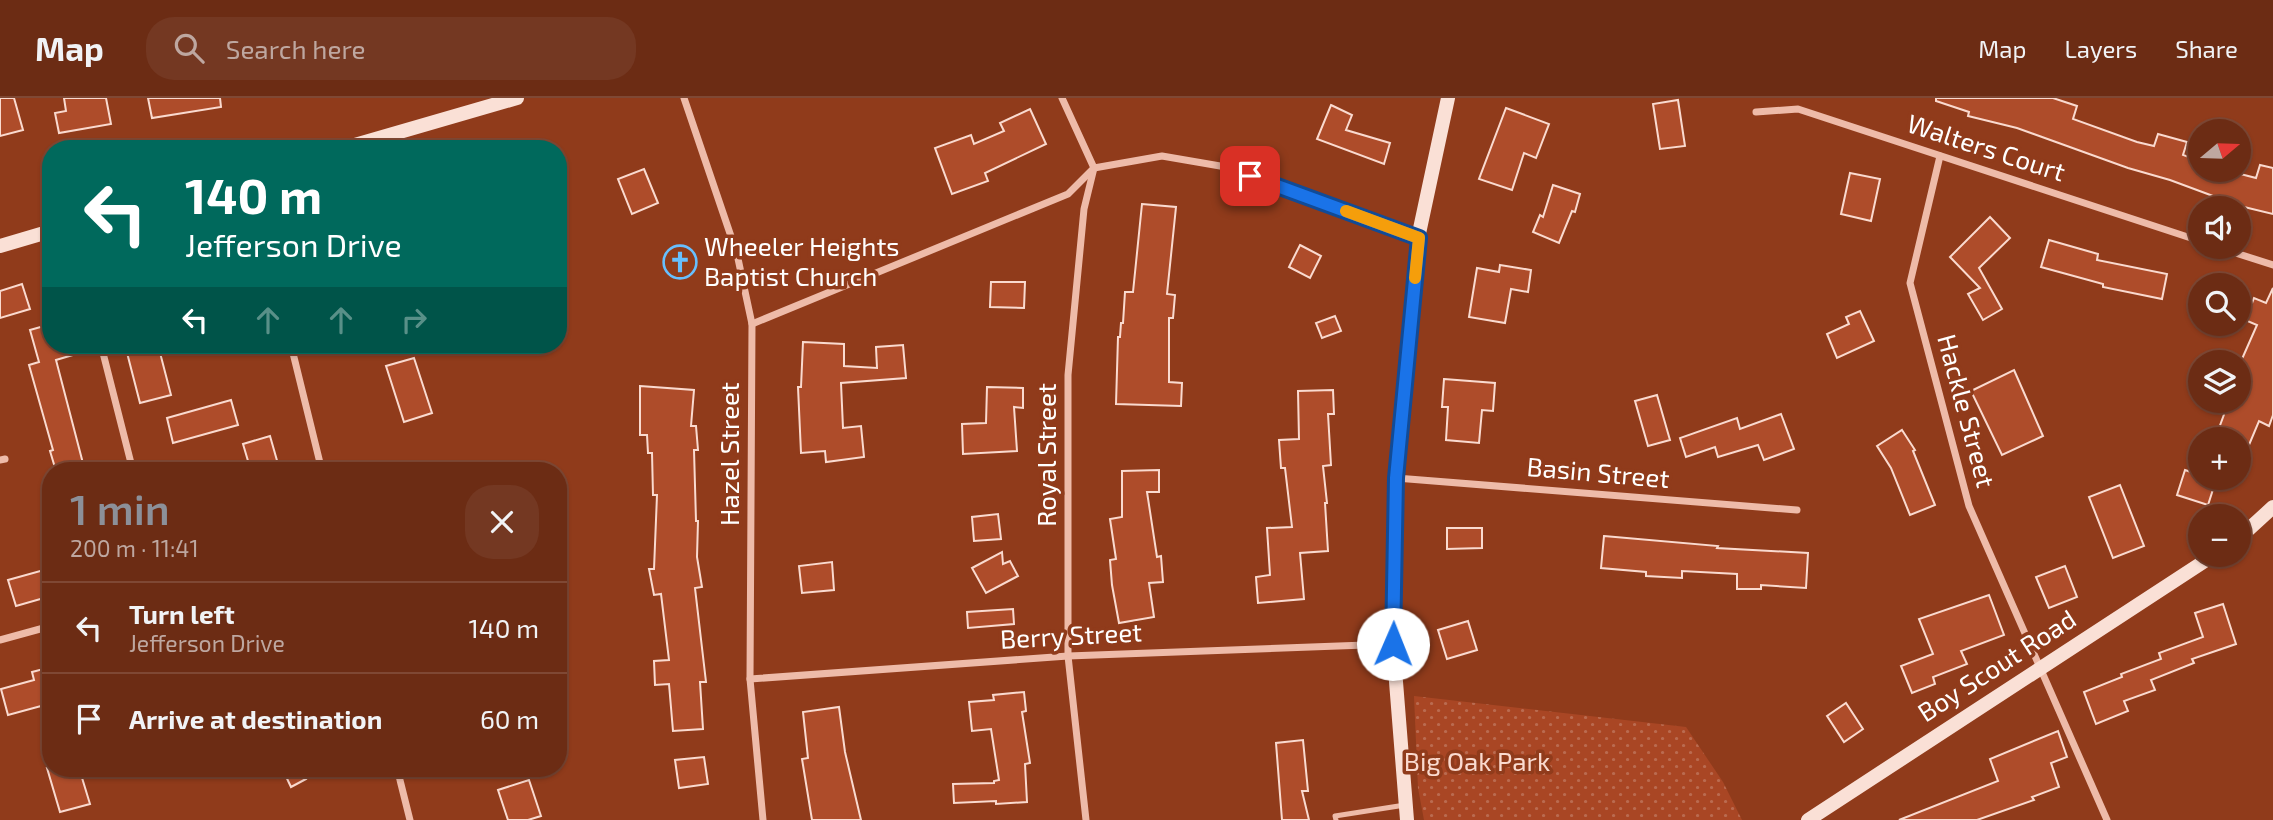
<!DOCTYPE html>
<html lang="en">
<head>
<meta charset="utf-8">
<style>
  :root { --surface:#6c2c14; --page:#743822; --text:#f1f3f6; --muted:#bea7a0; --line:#7f4834; --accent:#8c9099 }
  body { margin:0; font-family:"Exo 2",sans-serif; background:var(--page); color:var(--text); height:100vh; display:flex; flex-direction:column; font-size:26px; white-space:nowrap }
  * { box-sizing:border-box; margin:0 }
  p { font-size:23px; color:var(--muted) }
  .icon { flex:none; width:38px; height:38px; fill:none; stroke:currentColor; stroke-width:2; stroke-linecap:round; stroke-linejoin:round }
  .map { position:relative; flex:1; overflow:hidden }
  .panel { position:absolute; left:42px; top:364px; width:525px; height:315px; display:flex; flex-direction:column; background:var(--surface); border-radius:28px; box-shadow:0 2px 5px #0004,0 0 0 2px var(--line) }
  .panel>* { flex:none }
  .guide { position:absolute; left:42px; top:42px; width:525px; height:214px; border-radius:28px; box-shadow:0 2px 5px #0004,0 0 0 2px var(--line); background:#00695c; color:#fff; overflow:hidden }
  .needle { width:46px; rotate:71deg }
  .controls { position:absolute; left:2188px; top:21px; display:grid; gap:14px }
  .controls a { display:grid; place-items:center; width:63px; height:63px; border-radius:50%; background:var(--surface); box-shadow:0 2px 5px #0004,0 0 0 2px var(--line); font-size:35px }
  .pin { position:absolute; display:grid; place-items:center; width:60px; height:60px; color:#fff; margin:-30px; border-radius:14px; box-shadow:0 4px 10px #0006 }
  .me { position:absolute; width:77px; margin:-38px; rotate:1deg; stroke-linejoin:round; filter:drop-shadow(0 0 5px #0008) }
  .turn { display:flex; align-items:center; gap:24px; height:147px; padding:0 28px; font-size:32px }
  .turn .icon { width:91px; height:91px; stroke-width:2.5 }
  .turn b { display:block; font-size:49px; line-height:60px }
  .lanes { display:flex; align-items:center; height:66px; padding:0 28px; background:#0003; justify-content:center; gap:35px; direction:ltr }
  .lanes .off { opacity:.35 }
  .round { display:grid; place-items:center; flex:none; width:74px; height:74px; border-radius:28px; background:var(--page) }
  .summary { display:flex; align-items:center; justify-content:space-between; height:119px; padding:0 28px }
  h1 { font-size:42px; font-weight:600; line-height:52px; color:var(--accent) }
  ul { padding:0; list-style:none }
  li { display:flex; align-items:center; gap:21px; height:91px; padding:0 28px; border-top:2px solid var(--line) }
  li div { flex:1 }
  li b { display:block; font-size:26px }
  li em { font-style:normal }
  header { display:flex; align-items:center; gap:42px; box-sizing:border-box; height:98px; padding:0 35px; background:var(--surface); border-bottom:2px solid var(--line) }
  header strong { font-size:33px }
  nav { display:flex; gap:38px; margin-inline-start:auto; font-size:24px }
  .search { width:490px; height:63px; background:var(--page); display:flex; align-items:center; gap:18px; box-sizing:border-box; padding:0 24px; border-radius:28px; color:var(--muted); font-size:26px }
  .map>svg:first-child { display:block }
  .park { fill:url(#park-dots) }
  .building { fill:#ae4c2a; stroke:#fadacf; stroke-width:2 }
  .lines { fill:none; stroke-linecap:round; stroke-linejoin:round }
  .lane { stroke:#eebba9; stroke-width:5 }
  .street { stroke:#eebba9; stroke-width:7 }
  .secondary { stroke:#fae0d6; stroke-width:14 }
  .route-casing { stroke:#114b97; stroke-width:18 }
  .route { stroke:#1a73e8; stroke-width:12 }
  .slow { stroke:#f59e0b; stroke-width:12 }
  .labels { text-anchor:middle; stroke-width:7; stroke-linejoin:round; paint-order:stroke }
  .street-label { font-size:26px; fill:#fff; stroke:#903b1b }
  .poi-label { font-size:26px; fill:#fff; stroke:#903b1b; text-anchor:start }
  .park-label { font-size:26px; fill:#fadacf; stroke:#903b1b }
</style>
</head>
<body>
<header>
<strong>Map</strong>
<div class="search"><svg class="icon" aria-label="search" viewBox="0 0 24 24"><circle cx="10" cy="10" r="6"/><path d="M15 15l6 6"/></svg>Search here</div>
<nav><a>Map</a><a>Layers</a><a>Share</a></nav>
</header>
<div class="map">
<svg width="2273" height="722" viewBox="0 0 2273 722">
  <defs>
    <pattern id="park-dots" width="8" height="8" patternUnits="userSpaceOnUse" patternTransform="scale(1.75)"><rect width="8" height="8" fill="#a94624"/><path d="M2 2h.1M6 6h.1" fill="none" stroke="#ba6b50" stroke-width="1.8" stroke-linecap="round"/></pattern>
  </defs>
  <rect width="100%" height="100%" fill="#903b1b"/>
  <polygon class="park" points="1414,598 1686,629 1723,684 1742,722 1424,722 1418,690"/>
  <g class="building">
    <polygon points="0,0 14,0 23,32 0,38"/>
    <polygon points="64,0 106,0 111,26 59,35 55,15 66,13"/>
    <polygon points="148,0 220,0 221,9 152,20"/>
    <polygon points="1936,0 2053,0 2077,8 2073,21 2137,44 2154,48 2158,36 2187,44 2183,57 2200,63 2200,72 2225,72 2256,80 2260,67 2273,70 2273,116 2240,108 2170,82 2128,70 2017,30 1968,18 1969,14 1936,3"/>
    <polygon points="1678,2 1685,48 1660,51 1653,6"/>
    <polygon points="1331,7 1352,17 1346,32 1390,45 1384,66 1317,41"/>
    <polygon points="1506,10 1549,26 1536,60 1524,55 1512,92 1479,81"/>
    <polygon points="1030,11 1046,46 985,75 988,83 952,96 935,50 971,37 974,46 1004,33 1000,25"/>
    <polygon points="644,71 658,105 632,116 618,81"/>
    <polygon points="1850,75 1880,81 1871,123 1841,116"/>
    <polygon points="1553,87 1580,96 1575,114 1572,113 1559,145 1533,134 1540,117 1543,119"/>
    <polygon points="1142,106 1176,109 1167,196 1175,197 1173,220 1169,220 1169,284 1182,285 1181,308 1116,306 1118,239 1120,239 1121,225 1123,225 1125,194 1133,194"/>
    <polygon points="1990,119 2010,140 1979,170 2002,211 1983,222 1968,196 1980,190 1950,159"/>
    <polygon points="2049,142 2098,156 2097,162 2167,176 2162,201 2103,189 2103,186 2041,169"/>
    <polygon points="1300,147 1321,158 1310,180 1289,169"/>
    <polygon points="1500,167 1531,172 1528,194 1511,191 1505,225 1469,219 1477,170 1499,174"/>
    <polygon points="991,184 1025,184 1024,210 990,209"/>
    <polygon points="22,186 30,211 0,220 0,193"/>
    <polygon points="2273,190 2273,317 2269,328 2259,323 2238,373 2238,341 2215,341 2229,303 2238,303 2238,270 2257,227 2245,222 2254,200 2266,205"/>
    <polygon points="1860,213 1874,243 1837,260 1827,236 1849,226 1846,219"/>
    <polygon points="1335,218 1341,233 1322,240 1316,225"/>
    <polygon points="51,226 51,247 92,247 93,251 56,262 85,373 56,373 50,353 53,352 29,267 39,264 30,232"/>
    <polygon points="803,244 844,246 844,268 877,270 876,249 903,247 906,280 841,285 843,330 861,328 864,359 826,364 825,353 801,355 798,289 801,289"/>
    <polygon points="125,247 158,247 171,297 140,305"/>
    <polygon points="414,260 432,315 404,324 386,268"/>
    <polygon points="2014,272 2043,338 2002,357 1971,293"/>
    <polygon points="1444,281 1495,285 1493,313 1482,312 1479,345 1446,342 1448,309 1442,309"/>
    <polygon points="640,288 694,292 691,328 696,328 698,352 694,352 696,423 698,423 697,459 702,489 695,490 706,584 700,584 703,631 673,633 669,586 655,587 654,563 669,562 661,496 654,497 649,471 654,471 657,397 653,397 652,355 648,355 647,337 640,337"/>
    <polygon points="987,289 1023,290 1023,310 1014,309 1017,353 963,356 962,326 986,325"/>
    <polygon points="1333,292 1334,316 1328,316 1331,367 1323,368 1327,405 1325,405 1328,453 1300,455 1304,501 1258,505 1256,479 1270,477 1267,430 1292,429 1285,370 1281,370 1279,342 1299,341 1298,293"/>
    <polygon points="1657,297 1670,342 1648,348 1635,303"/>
    <polygon points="231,302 238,327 173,345 167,320"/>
    <polygon points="1781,316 1794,351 1764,362 1758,347 1718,359 1715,349 1686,359 1680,340 1737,320 1740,331"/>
    <polygon points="1902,332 1915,352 1913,353 1935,407 1910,417 1891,370 1877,348"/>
    <polygon points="270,338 280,373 251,373 243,346"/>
    <polygon points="1159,372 1159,394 1147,394 1157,459 1161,458 1163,484 1149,485 1154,519 1119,525 1112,487 1110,462 1116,461 1110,421 1122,419 1122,373"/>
    <polygon points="2185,372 2200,377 2200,380 2216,382 2208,407 2177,397"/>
    <polygon points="2120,387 2144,448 2113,460 2089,399"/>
    <polygon points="998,416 1001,441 974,443 972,419"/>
    <polygon points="1447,430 1482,430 1482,450 1447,451"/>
    <polygon points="1604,438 1718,448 1717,450 1808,455 1806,490 1761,487 1761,491 1737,491 1737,476 1682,473 1682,480 1646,478 1646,474 1601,470"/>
    <polygon points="1002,454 1003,466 1010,463 1018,478 986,495 972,470"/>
    <polygon points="832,464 834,492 802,495 799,468"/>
    <polygon points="2065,468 2077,499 2049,510 2036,479"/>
    <polygon points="51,470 51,498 16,508 8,482"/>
    <polygon points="1989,497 2004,537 1961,553 1967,566 1933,579 1935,586 1912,595 1901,568 1933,556 1919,521"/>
    <polygon points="2223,506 2236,546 2192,561 2194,565 2151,582 2155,592 2124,603 2128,613 2096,626 2084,594 2122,579 2121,576 2161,561 2159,555 2203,539 2195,515"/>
    <polygon points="1013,511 1014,526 968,530 967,514"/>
    <polygon points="1468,523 1477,552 1447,561 1438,532"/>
    <polygon points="51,569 51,623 45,624 41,608 8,617 1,591 34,582 32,574"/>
    <polygon points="1024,594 1026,613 1022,614 1030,665 1025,666 1027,704 996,706 996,703 954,705 953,686 994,685 994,683 999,682 991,631 972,633 969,604 994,602 993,597"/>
    <polygon points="1846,605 1863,631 1844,644 1827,618"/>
    <polygon points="839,609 845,654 861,722 812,722 802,661 808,660 803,614"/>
    <polygon points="2058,633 2067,659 2051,665 2059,689 2032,699 2034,702 1977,722 1899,722 1998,683 1990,661"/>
    <polygon points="1303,642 1308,693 1302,693 1309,722 1282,722 1276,645"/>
    <polygon points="704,659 708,686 679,690 675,662"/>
    <polygon points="47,670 79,670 90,706 60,714"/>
    <polygon points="282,670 300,670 306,681 291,689"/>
    <polygon points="529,682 541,718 528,722 508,722 498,692"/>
  </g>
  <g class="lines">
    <polyline class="lane" points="1336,722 1335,718 1405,707"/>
    <g class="street">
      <polyline points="684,0 737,156 752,226 750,581 763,722"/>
      <polyline points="1062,0 1094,70 1084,111 1068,277 1068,558 1086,722"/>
      <polyline points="1756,14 1798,11 2200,143"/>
      <polyline points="1940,58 1910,185 1969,408 2107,722"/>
      <polyline points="2217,149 2273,167"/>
      <polyline points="752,226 1068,96 1094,70 1162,58 1226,69 1418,140"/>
      <polyline points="101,247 133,373"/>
      <polyline points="291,247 322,373"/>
      <polyline points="0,362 5,361"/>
      <polyline points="1396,380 1797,412"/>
      <polyline points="0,542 51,528"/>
      <polyline points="750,581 1068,558 1393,546"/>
      <polyline points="397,670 410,722"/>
    </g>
    <g class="secondary">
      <polyline points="341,51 517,0"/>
      <polyline points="0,148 51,133"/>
      <polyline points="2238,441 2273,409"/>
      <polyline points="1407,722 1393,546 1396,380 1418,140 1448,0"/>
      <polyline points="1808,722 2214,457"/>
    </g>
  </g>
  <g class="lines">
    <defs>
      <polyline id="route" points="1250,78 1419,140 1396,380 1393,546"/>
    </defs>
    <use href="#route" class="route-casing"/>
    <use href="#route" class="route"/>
    <polyline class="slow" points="1346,113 1419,140 1415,180"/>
  </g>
  <defs>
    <symbol id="church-ring" viewBox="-11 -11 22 22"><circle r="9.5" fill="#903b1b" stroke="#67bfff" stroke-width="1.5"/><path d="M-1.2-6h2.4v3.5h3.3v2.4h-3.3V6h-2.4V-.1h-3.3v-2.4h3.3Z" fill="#67bfff"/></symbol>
  </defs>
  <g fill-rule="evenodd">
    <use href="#church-ring" x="661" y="145" width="38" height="38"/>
  </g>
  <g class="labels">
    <g class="street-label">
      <text transform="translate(1986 50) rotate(18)" y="9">Walters Court</text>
      <text transform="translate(1966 313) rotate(75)" y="9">Hackle Street</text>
      <text transform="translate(730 356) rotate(-90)" y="9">Hazel Street</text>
      <text transform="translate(1047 357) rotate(-90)" y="9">Royal Street</text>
      <text transform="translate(1598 375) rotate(5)" y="9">Basin Street</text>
      <text transform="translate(1071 538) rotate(-3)" y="9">Berry Street</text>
      <text transform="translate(1997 568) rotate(-33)" y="9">Boy Scout Road</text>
    </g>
    <g class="poi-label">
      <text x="704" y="158">Wheeler Heights<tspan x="704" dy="30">Baptist Church</tspan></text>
    </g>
    <g class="park-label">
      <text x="1477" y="673">Big Oak Park</text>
    </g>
  </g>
</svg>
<div class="controls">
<a><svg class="needle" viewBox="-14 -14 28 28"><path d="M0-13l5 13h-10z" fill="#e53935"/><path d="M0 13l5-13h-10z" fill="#bea7a0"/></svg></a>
<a><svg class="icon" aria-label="sound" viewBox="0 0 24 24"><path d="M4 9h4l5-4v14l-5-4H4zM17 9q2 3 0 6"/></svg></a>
<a><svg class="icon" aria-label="search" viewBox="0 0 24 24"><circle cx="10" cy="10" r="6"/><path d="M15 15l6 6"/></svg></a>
<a><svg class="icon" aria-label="layers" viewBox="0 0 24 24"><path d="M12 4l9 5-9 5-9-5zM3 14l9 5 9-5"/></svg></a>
<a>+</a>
<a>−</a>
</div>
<div class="pin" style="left:1250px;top:78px;background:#d93025"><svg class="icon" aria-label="arrive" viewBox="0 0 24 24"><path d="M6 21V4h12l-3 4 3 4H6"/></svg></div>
<svg class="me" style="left:1393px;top:546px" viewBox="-20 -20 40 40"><circle r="19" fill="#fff"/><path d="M0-13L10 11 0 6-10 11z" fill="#1a73e8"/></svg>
<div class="guide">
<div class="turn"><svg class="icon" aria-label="left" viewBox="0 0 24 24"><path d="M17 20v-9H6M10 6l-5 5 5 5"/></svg><div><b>140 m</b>Jefferson Drive</div></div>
<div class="lanes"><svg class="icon" aria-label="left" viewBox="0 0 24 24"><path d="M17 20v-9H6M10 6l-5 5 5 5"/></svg><svg class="icon off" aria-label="ahead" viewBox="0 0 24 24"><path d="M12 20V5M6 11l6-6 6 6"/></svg><svg class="icon off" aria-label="ahead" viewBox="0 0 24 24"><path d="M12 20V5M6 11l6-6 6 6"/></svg><svg class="icon off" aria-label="right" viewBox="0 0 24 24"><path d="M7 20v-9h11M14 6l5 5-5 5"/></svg></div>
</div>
<section class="panel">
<div class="summary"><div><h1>1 min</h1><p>200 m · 11:41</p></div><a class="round"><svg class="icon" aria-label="close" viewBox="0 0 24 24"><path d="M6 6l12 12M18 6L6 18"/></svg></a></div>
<ul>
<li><svg class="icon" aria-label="left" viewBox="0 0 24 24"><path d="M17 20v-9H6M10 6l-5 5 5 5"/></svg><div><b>Turn left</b><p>Jefferson Drive</p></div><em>140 m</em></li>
<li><svg class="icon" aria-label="arrive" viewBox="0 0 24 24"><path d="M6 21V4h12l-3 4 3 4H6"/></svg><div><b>Arrive at destination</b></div><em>60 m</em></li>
</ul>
</section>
</div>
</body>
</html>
